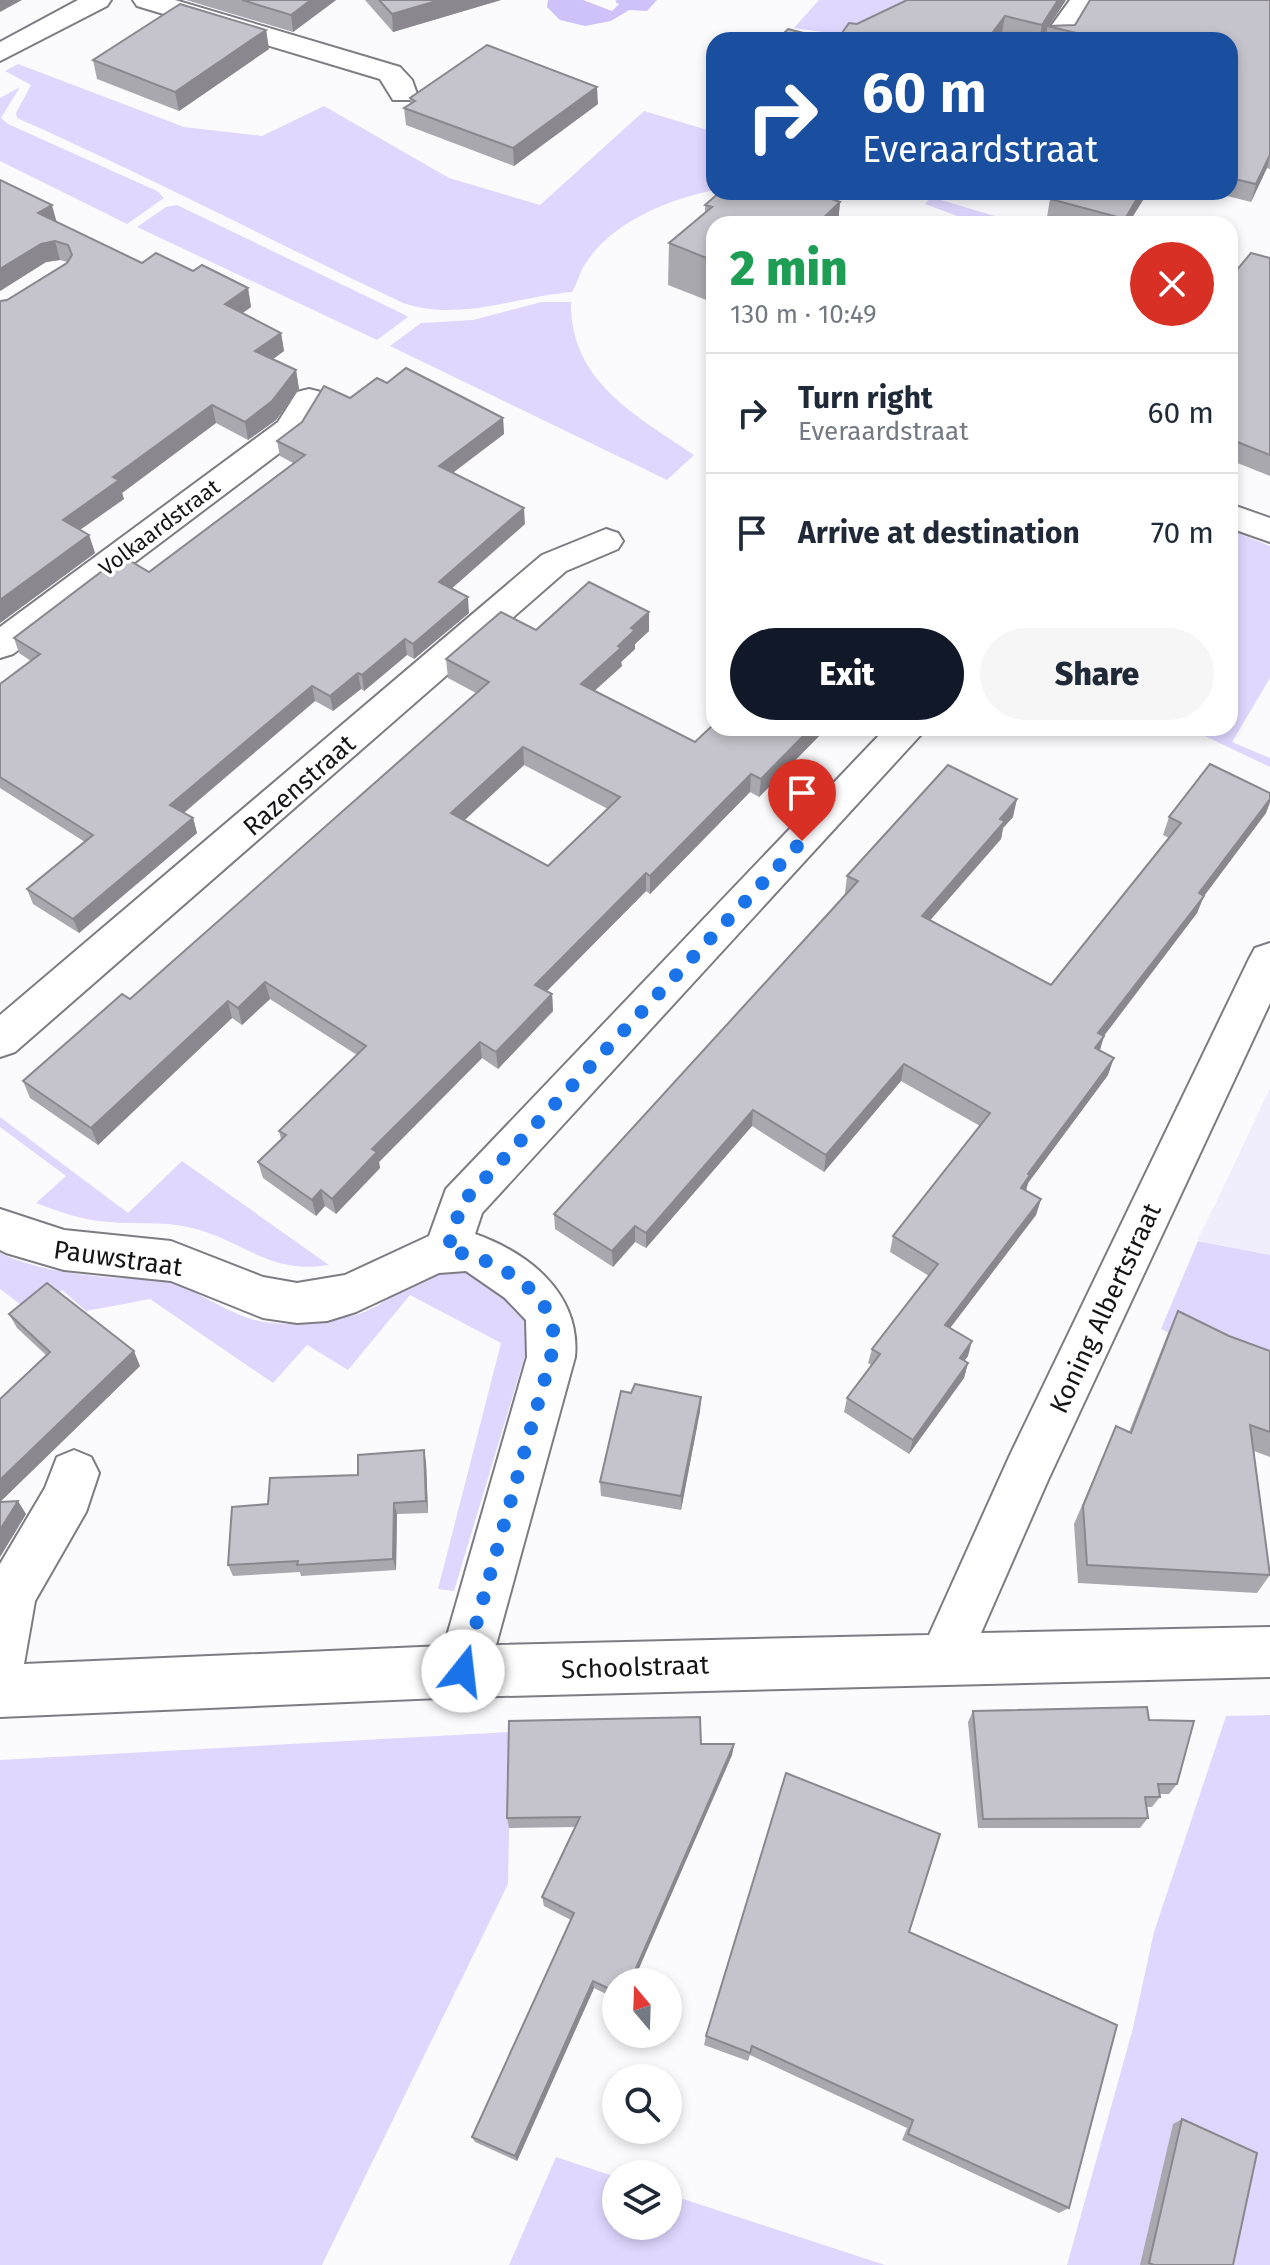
<!DOCTYPE html>
<html lang="en">
<head>
<meta charset="utf-8">
<style>
  :root { --surface:#fff; --page:#f6f6f7; --text:#1f2937; --muted:#747a83; --line:#e0e1e3; --accent:#111827 }
  body { margin:0; font-family:"Fira Sans",sans-serif; background:var(--page); color:var(--text); height:100vh; display:flex; flex-direction:column; font-size:30px; white-space:nowrap }
  * { box-sizing:border-box; margin:0 }
  p { font-size:26px; color:var(--muted) }
  .icon { flex:none; width:44px; height:44px; fill:none; stroke:currentColor; stroke-width:2; stroke-linecap:round; stroke-linejoin:round }
  .map { position:relative; flex:1; overflow:hidden }
  .drawer { position:absolute; left:706px; top:216px; width:532px; height:520px; display:flex; flex-direction:column; background:var(--surface); border-radius:24px; box-shadow:0 4px 12px #0003 }
  .drawer>* { flex:none }
  .banner { position:absolute; left:706px; top:32px; width:532px; height:168px; border-radius:24px; box-shadow:0 4px 12px #0003; background:#1a4fa0; color:#fff; overflow:hidden }
  .needle { width:52px; rotate:341deg }
  .controls { position:absolute; left:602px; top:1968px; display:grid; gap:16px }
  .controls a { display:grid; place-items:center; width:80px; height:80px; border-radius:50%; background:var(--surface); box-shadow:0 4px 12px #0003; font-size:40px }
  .pin { position:absolute; display:grid; place-items:center; width:68px; height:68px; color:#fff; margin:-82px -34px; border-radius:50% 50% 50% 0; rotate:-45deg; box-shadow:0 0 8px #0007 }
  .pin .icon { rotate:45deg }
  .me { position:absolute; width:88px; margin:-44px; rotate:16deg; stroke-linejoin:round; filter:drop-shadow(0 0 6px #0008) }
  .turn { display:flex; align-items:center; gap:28px; height:168px; padding:0 24px; font-size:36px }
  .turn .icon { width:104px; height:104px; stroke-width:2.5 }
  .turn b { display:block; font-size:56px; line-height:68px }
  .round { display:grid; place-items:center; flex:none; width:84px; height:84px; border-radius:42px; background:var(--page) }
  .head { display:flex; align-items:center; justify-content:space-between; height:136px; padding:0 24px }
  h1 { font-size:48px; font-weight:800; line-height:60px; color:#1e9e55 }
  .action { display:flex; gap:16px; margin-top:auto; padding:16px 24px }
  .action a { flex:1; height:92px; border-radius:48px; background:var(--accent); color:#fff; font-size:32px; font-weight:800; line-height:92px; text-align:center }
  .action a+a { background:var(--page); color:var(--text) }
  ul { padding:0; list-style:none }
  li { display:flex; align-items:center; gap:24px; height:120px; padding:0 24px; border-top:2px solid var(--line) }
  li div { flex:1 }
  li b { display:block; font-size:30px }
  li em { font-style:normal }
  .map>svg:first-child { display:block }
  .built { fill:#f0edfd }
  .green { fill:#e0d7ff }
  .water { fill:#cfc2fb }
  .lines { fill:none; stroke-linecap:round; stroke-linejoin:round }
  .minor-casing { stroke:#7d7c83; stroke-width:4 }
  .minor { fill:#fff; fill-rule:evenodd }
  .wall { fill:#a9a8af; fill-rule:evenodd }
  .shaded-wall { fill:#8a888e }
  .building { fill:#c5c3cb; stroke:#8a888e; stroke-width:2; fill-rule:evenodd }
  .route { stroke:#1a73e8; stroke-width:14; stroke-dasharray:0 25.2 }
  .labels { text-anchor:middle; stroke-width:7; stroke-linejoin:round; paint-order:stroke }
  .far-street-label { font-size:22px; fill:#151517; stroke:#fff }
  .street-label { font-size:26px; fill:#151517; stroke:#fff }
</style>
</head>
<body>
<div class="map">
<svg width="1270" height="2265" viewBox="0 0 1270 2265">
  <rect width="100%" height="100%" fill="#fbfbfe"/>
  <polygon class="built" points="1270,1088 1270,1255 1197,1240 1216,1203"/>
  <g class="green">
    <polygon points="819,0 935,0 878,40 794,28"/>
    <path d="M18,64l166,63 78,9 62,-30 125,72 91,27 104,-94 70,21v58c-47,10 -102,32 -129,74 -6,9 -7,19 -13,28 -59,5 -111,30 -169,11 -129,-61 -255,-127 -386,-185l-1,-5 15,-28 -26,-14z"/>
    <polygon points="20,87 1,118 8,124 157,191 164,198 127,224 0,161 0,98"/>
    <polygon points="931,197 1021,224 979,224 925,204"/>
    <polygon points="177,205 403,314 408,317 377,340 137,227 166,207"/>
    <path d="M542,302h29c-1,80 65,113 123,153l-27,25 -277,-134 31,-23 52,-3z"/>
    <polygon points="1230,530 1270,546 1270,678 1232,742 1270,758 1270,767 1188,728 1230,728"/>
    <path d="M0,1117l128,96 54,-52 147,104c-62,10 -86,-26 -141,-38 -26,-6 -53,-2 -80,-5 -26,-2 -48,-10 -72,-19l30,-27 -66,-49z"/>
    <polygon points="1198,1241 1270,1255 1270,1376 1217,1356 1161,1329"/>
    <path d="M0,1253c38,17 76,22 118,25 13,1 28,-1 42,2 34,7 62,31 95,40 31,8 65,1 96,-4 37,-7 65,-49 104,-46 22,2 65,30 72,51 2,6 2,13 3,18l-76,252 -16,-2 63,-246 -91,-48 -62,75 -41,-25 -34,38 -123,-84 -64,12 -24,-21 -29,24 -33,-25z"/>
    <polygon points="1270,1715 1270,2265 1067,2265 1133,2028 1154,1932 1226,1716"/>
    <polygon points="511,1732 508,1884 322,2265 0,2265 0,1760"/>
    <polygon points="556,2157 616,2177 616,2226 668,2226 668,2194 885,2265 509,2265"/>
  </g>
  <polygon class="water" points="548,0 583,0 612,11 619,4 615,2 617,0 657,0 647,11 629,10 611,21 585,26 560,20 547,7"/>
  <g class="lines">
    <defs>
      <g id="minor">
        <polygon points="78,0 111,0 107,6 0,61 0,42"/>
        <polygon points="133,0 175,0 400,67 412,80 417,94 413,100 393,100 380,79 137,6"/>
        <polygon points="1070,0 1097,0 1069,40 1041,40"/>
        <polygon points="309,389 321,392 325,399 302,436 13,654 0,658 0,627 278,422 297,392"/>
        <polygon points="1230,504 1270,518 1270,542 1230,528"/>
        <polygon points="606,529 618,533 623,541 618,549 566,571 15,1052 0,1057 0,1015 542,555"/>
        <path d="M886,728h41l-445,485 -7,21c54,19 106,60 100,123l-79,288 433,-10 81,-180 239,-496 6,-11 15,-5v60l-222,477 -67,153 289,-6v50l-807,20 -463,20v-153l45,-76 12,-31 17,-7 17,7 8,16 -13,39 -51,89 -11,63 420,-18 83,-289 -1,-37 -21,-22 -39,-27 -27,2 -83,39 -29,9 -30,2 -34,-5 -92,-37 -107,-11 -58,-17 -6,-3v-41l64,21 107,11 92,36 34,6 48,-8 84,-39 17,-47z"/>
      </g>
    </defs>
    <use href="#minor" class="minor-casing"/>
    <use href="#minor" class="minor"/>
  </g>
  <g class="wall">
    <polygon points="186,0 336,0 293,32"/>
    <polygon points="365,0 501,0 393,32"/>
    <polygon points="907,0 1066,0 1049,26 1075,25 1270,0 1270,169 1267,168 1251,202 1211,192 1230,192 1230,40 1045,40 1047,30 1040,40 1031,40 1002,33 998,40 837,40 857,24"/>
    <polygon points="266,30 269,49 179,111 97,79 93,60"/>
    <polygon points="410,98 598,104 514,166 406,125 404,108 410,104"/>
    <polygon points="0,180 57,222 142,263 193,271 248,288 251,307 242,313 281,333 284,351 273,359 296,370 299,389 276,420 248,440 216,423 122,493 124,499 80,530 89,535 95,553 0,623 7,300 67,262 60,260 46,262 0,291"/>
    <polygon points="1148,192 1128,224 1074,224 1047,217 1050,199"/>
    <polygon points="840,202 838,224 714,224 714,303 668,285 669,243 705,212 705,205"/>
    <polygon points="1270,258 1270,476 1230,460 1230,278"/>
    <polygon points="387,383 503,418 504,434 453,473 525,524 451,588 469,613 414,659 407,655 364,691 361,689 333,711 315,701 184,813 193,818 197,833 79,933 33,904 27,889 85,842 0,788 0,684 31,661 19,653 14,638 149,572 293,463 280,456 277,441 350,398"/>
    <path d="M649,612v19l-14,13v5l-14,13 1,4 -28,25 101,51 19,-14h113l-68,69 -9,-5 -100,102 -4,-3 -99,100 5,3 1,17 -55,58 -16,-11 -103,104 1,6 -44,46 -11,-8 -9,10 -53,-38 -5,-16 23,-23 -2,-8 78,-76 -87,-56 -28,26 -10,-7 -134,127 -68,-47 -7,-17 107,-82 346,-306 -28,-15 -2,-19 90,-29zM524,765l84,44 -60,57 -84,-46z"/>
    <polygon points="1270,793 1270,802 1266,813 1204,896 1197,913 1104,1036 1100,1050 1108,1075 1028,1183 1026,1190 1041,1199 1036,1215 950,1328 968,1356 964,1361 968,1363 964,1378 909,1454 844,1412 847,1398 871,1365 868,1363 872,1349 929,1276 890,1252 893,1236 980,1126 901,1081 824,1172 752,1126 646,1248 635,1242 613,1267 555,1229 554,1214 846,894 845,893 847,876 1013,817 1003,828 1001,839 930,920 1051,985 1169,838 1163,835 1169,817"/>
    <polygon points="1178,1311 1229,1336 1270,1351 1270,1457 1254,1451 1270,1575 1257,1593 1078,1583 1074,1524 1116,1426 1129,1432 1168,1333"/>
    <polygon points="9,1314 140,1366 0,1502 26,1514 0,1557 0,1399 46,1355 17,1328"/>
    <polygon points="631,1393 701,1397 700,1411 681,1510 601,1496 600,1482"/>
    <polygon points="426,1462 428,1513 397,1514 396,1570 301,1576 300,1572 233,1576 228,1565 268,1504 358,1475"/>
    <polygon points="973,1711 1149,1720 1177,1784 1169,1794 1160,1794 1160,1797 1152,1807 1146,1807 1148,1818 1140,1828 978,1828 968,1722"/>
    <polygon points="701,1744 734,1744 732,1755 633,1982 616,1982 616,1999 594,1988 517,2161 475,2142 472,2137 571,1920 544,1906 542,1897 575,1827 509,1828 507,1818"/>
    <polygon points="909,1932 1069,2208 1059,2213 902,2140 907,2128 750,2055 748,2061 704,2045 706,2036"/>
    <polygon points="1182,2119 1233,2265 1140,2265 1173,2124"/>
  </g>
  <g class="shaded-wall">
    <polygon points="0,0 22,0 0,12"/>
    <polygon points="311,0 336,0 293,32 291,15"/>
    <polygon points="440,0 501,0 393,32 392,14"/>
    <polygon points="1058,0 1066,0 1049,26 1047,26 1047,30 1039,40 1042,25"/>
    <polygon points="1005,16 1002,33 998,40 987,40"/>
    <polygon points="266,30 269,49 179,111 175,92"/>
    <polygon points="597,87 598,104 514,166 513,148"/>
    <polygon points="1270,155 1267,168 1251,202 1256,184"/>
    <polygon points="1141,192 1148,192 1128,224 1124,224 1125,219"/>
    <polygon points="840,202 838,224 817,224"/>
    <polygon points="52,205 57,223 38,213"/>
    <polygon points="55,241 60,260 46,262 0,291 0,269 41,244"/>
    <polygon points="248,288 251,307 229,323 225,304"/>
    <polygon points="281,333 284,351 258,370 255,351"/>
    <polygon points="296,370 299,389 276,420 248,440 245,422"/>
    <polygon points="212,405 216,423 122,493 124,499 68,538 63,520 113,477"/>
    <polygon points="503,418 504,434 440,482 439,466"/>
    <polygon points="524,508 525,524 441,598 439,582"/>
    <polygon points="89,535 95,553 0,623 0,600"/>
    <polygon points="468,597 469,613 414,659 413,644"/>
    <polygon points="649,612 649,631 635,644 635,649 621,662 622,666 581,703 581,684 618,646 631,628"/>
    <polygon points="405,639 407,655 364,691 362,675"/>
    <polygon points="358,673 361,689 333,711 330,696"/>
    <polygon points="312,686 315,701 175,820 170,805"/>
    <polygon points="811,728 827,728 759,797 761,779"/>
    <polygon points="523,747 524,765 453,831 451,813"/>
    <polygon points="751,774 750,792 650,894 650,876"/>
    <polygon points="1017,799 1013,817 1003,828 1001,839 919,933 922,916 1000,819"/>
    <polygon points="1270,799 1270,802 1266,813 1204,896 1197,913 1093,1050 1098,1033 1199,893"/>
    <polygon points="193,818 197,833 79,933 73,919"/>
    <polygon points="646,873 646,891 536,1002 535,985"/>
    <polygon points="265,982 270,999 242,1025 238,1008"/>
    <polygon points="552,994 553,1011 498,1069 496,1052"/>
    <polygon points="228,1001 232,1018 98,1145 91,1128"/>
    <polygon points="1104,1036 1099,1053 1095,1048"/>
    <polygon points="480,1042 482,1058 379,1162 380,1168 336,1214 332,1199 372,1149"/>
    <polygon points="1114,1058 1108,1075 1028,1183 1026,1191 1021,1188 1028,1174"/>
    <polygon points="904,1064 901,1081 824,1172 826,1155"/>
    <polygon points="753,1110 752,1126 646,1248 646,1233"/>
    <polygon points="321,1190 325,1206 316,1216 312,1200"/>
    <polygon points="1041,1199 1036,1215 941,1340 945,1325"/>
    <polygon points="635,1226 635,1242 613,1267 612,1251"/>
    <polygon points="972,1341 968,1356 955,1372 960,1358"/>
    <polygon points="134,1351 140,1366 0,1502 0,1480"/>
    <polygon points="968,1363 964,1378 909,1454 913,1440"/>
    <polygon points="701,1397 700,1411 681,1510 681,1496"/>
    <polygon points="424,1450 426,1462 428,1513 426,1501"/>
    <polygon points="18,1501 26,1514 0,1557 0,1530"/>
    <polygon points="394,1503 397,1514 396,1570 393,1559"/>
    <polygon points="734,1744 732,1755 633,1982 630,1982"/>
    <polygon points="593,1981 594,1988 517,2161 515,2156"/>
  </g>
  <g class="building">
    <polygon points="242,0 311,0 291,15"/>
    <polygon points="379,0 440,0 392,14"/>
    <polygon points="907,0 1058,0 1042,25 1005,16 987,40 837,40 849,23 857,24"/>
    <polygon points="1090,0 1270,0 1270,155 1256,184 1230,178 1230,40 1106,40 1047,26 1075,25"/>
    <polygon points="180,4 266,30 175,92 93,60"/>
    <polygon points="788,29 831,40 777,40"/>
    <polygon points="487,45 597,87 513,148 404,108 415,101 410,98"/>
    <polygon points="0,180 52,205 38,213 142,263 156,253 193,271 202,265 248,288 225,304 281,333 255,351 296,370 272,401 245,422 212,405 113,477 119,480 63,520 89,535 0,600 0,301 7,300 67,263 72,255 68,245 55,241 41,244 0,269"/>
    <polygon points="720,192 812,192 840,202 817,224 714,224 714,261 669,243 712,207 705,205"/>
    <polygon points="1055,192 1141,192 1125,219 1050,199"/>
    <polygon points="950,222 962,222 964,224 942,224"/>
    <polygon points="1251,253 1270,258 1270,455 1230,439 1230,278"/>
    <polygon points="406,368 503,418 439,466 524,508 439,582 468,597 413,644 405,639 362,675 358,673 330,696 312,686 170,805 193,818 73,919 27,889 93,835 0,777 0,684 40,654 14,638 122,556 149,572 305,455 277,441 302,422 324,386 350,398 377,378 387,383"/>
    <path d="M589,582l60,30 -18,16 4,2 -17,16 3,2 -40,36 114,58 19,-18v4h97l-50,51 -10,-5 -101,102 -4,-3 -111,112 17,9 -56,58 -16,-10 -108,107 5,3 -45,47 -11,-9 -9,10 -54,-38 28,-27 -7,-4 87,-85 -101,-64 -27,26 -10,-7 -137,127 -68,-47 99,-87 8,5 359,-317 -43,-23 55,-47 35,18zM523,747l97,50 -72,69 -97,-53z"/>
    <polygon points="1210,764 1270,793 1270,799 1199,893 1204,896 1098,1033 1104,1036 1095,1048 1114,1058 1028,1174 1030,1175 1021,1188 1041,1199 945,1325 972,1341 960,1358 968,1363 913,1440 847,1398 880,1354 872,1349 938,1264 893,1236 990,1113 904,1064 826,1155 753,1110 646,1233 635,1226 612,1251 554,1214 858,881 847,876 948,765 1017,799 1000,819 1005,821 922,916 1051,985 1181,823 1169,817"/>
    <polygon points="47,1283 134,1351 0,1480 0,1399 50,1352 9,1314"/>
    <polygon points="1178,1311 1229,1336 1270,1351 1270,1432 1250,1425 1270,1575 1087,1565 1083,1506 1116,1426 1131,1433"/>
    <polygon points="635,1384 701,1397 681,1496 600,1482 621,1391 631,1393"/>
    <polygon points="424,1450 426,1501 394,1503 393,1559 297,1565 298,1561 228,1565 232,1507 268,1504 270,1478 358,1475 358,1455"/>
    <polygon points="18,1501 0,1530 0,1502"/>
    <polygon points="1147,1707 1149,1720 1194,1721 1177,1784 1158,1784 1160,1797 1145,1797 1148,1818 983,1819 973,1711"/>
    <polygon points="700,1717 701,1744 734,1744 630,1982 616,1982 616,1992 593,1981 515,2156 472,2137 574,1913 542,1897 580,1817 507,1818 509,1721"/>
    <polygon points="786,1773 940,1834 909,1932 1117,2025 1069,2208 908,2134 913,2120 752,2046 750,2053 706,2036"/>
    <polygon points="1182,2119 1257,2153 1233,2265 1154,2265 1149,2263"/>
  </g>
  <g class="lines">
    <path class="route" d="M463,1671l88,-314c2,-13 4,-24 0,-37 -12,-37 -69,-67 -104,-69l15,-48 340,-362"/>
  </g>
  <g class="labels">
    <g class="far-street-label">
      <text transform="translate(159 527) rotate(-37)" y="8">Volkaardstraat</text>
    </g>
    <g class="street-label">
      <text transform="translate(299 785) rotate(-41)" y="9">Razenstraat</text>
      <text transform="translate(118 1258) rotate(8)" y="9">Pauwstraat</text>
      <text transform="translate(1105 1308) rotate(-65)" y="9">Koning Albertstraat</text>
      <text transform="translate(635 1667) rotate(-2)" y="9">Schoolstraat</text>
    </g>
  </g>
</svg>
<div class="controls">
<a><svg class="needle" viewBox="-14 -14 28 28"><path d="M0-13l5 13h-10z" fill="#e53935"/><path d="M0 13l5-13h-10z" fill="#747a83"/></svg></a>
<a><svg class="icon" aria-label="search" viewBox="0 0 24 24"><circle cx="10" cy="10" r="6"/><path d="M15 15l6 6"/></svg></a>
<a><svg class="icon" aria-label="layers" viewBox="0 0 24 24"><path d="M12 4l9 5-9 5-9-5zM3 14l9 5 9-5"/></svg></a>
</div>
<div class="pin" style="left:802px;top:841px;background:#d93025"><svg class="icon" aria-label="arrive" viewBox="0 0 24 24"><path d="M6 21V4h12l-3 4 3 4H6"/></svg></div>
<svg class="me" style="left:463px;top:1671px" viewBox="-20 -20 40 40"><circle r="19" fill="#fff"/><path d="M0-13L10 11 0 6-10 11z" fill="#1a73e8"/></svg>
<div class="banner">
<div class="turn"><svg class="icon" aria-label="right" viewBox="0 0 24 24"><path d="M7 20v-9h11M14 6l5 5-5 5"/></svg><div><b>60 m</b>Everaardstraat</div></div>
</div>
<section class="drawer">
<div class="head"><div><h1>2 min</h1><p>130 m · 10:49</p></div><a class="round" style="background:#d93025;color:#fff"><svg class="icon" aria-label="close" viewBox="0 0 24 24"><path d="M6 6l12 12M18 6L6 18"/></svg></a></div>
<ul>
<li><svg class="icon" aria-label="right" viewBox="0 0 24 24"><path d="M7 20v-9h11M14 6l5 5-5 5"/></svg><div><b>Turn right</b><p>Everaardstraat</p></div><em>60 m</em></li>
<li><svg class="icon" aria-label="arrive" viewBox="0 0 24 24"><path d="M6 21V4h12l-3 4 3 4H6"/></svg><div><b>Arrive at destination</b></div><em>70 m</em></li>
</ul>
<div class="action"><a>Exit</a><a>Share</a></div>
</section>
</div>
</body>
</html>
